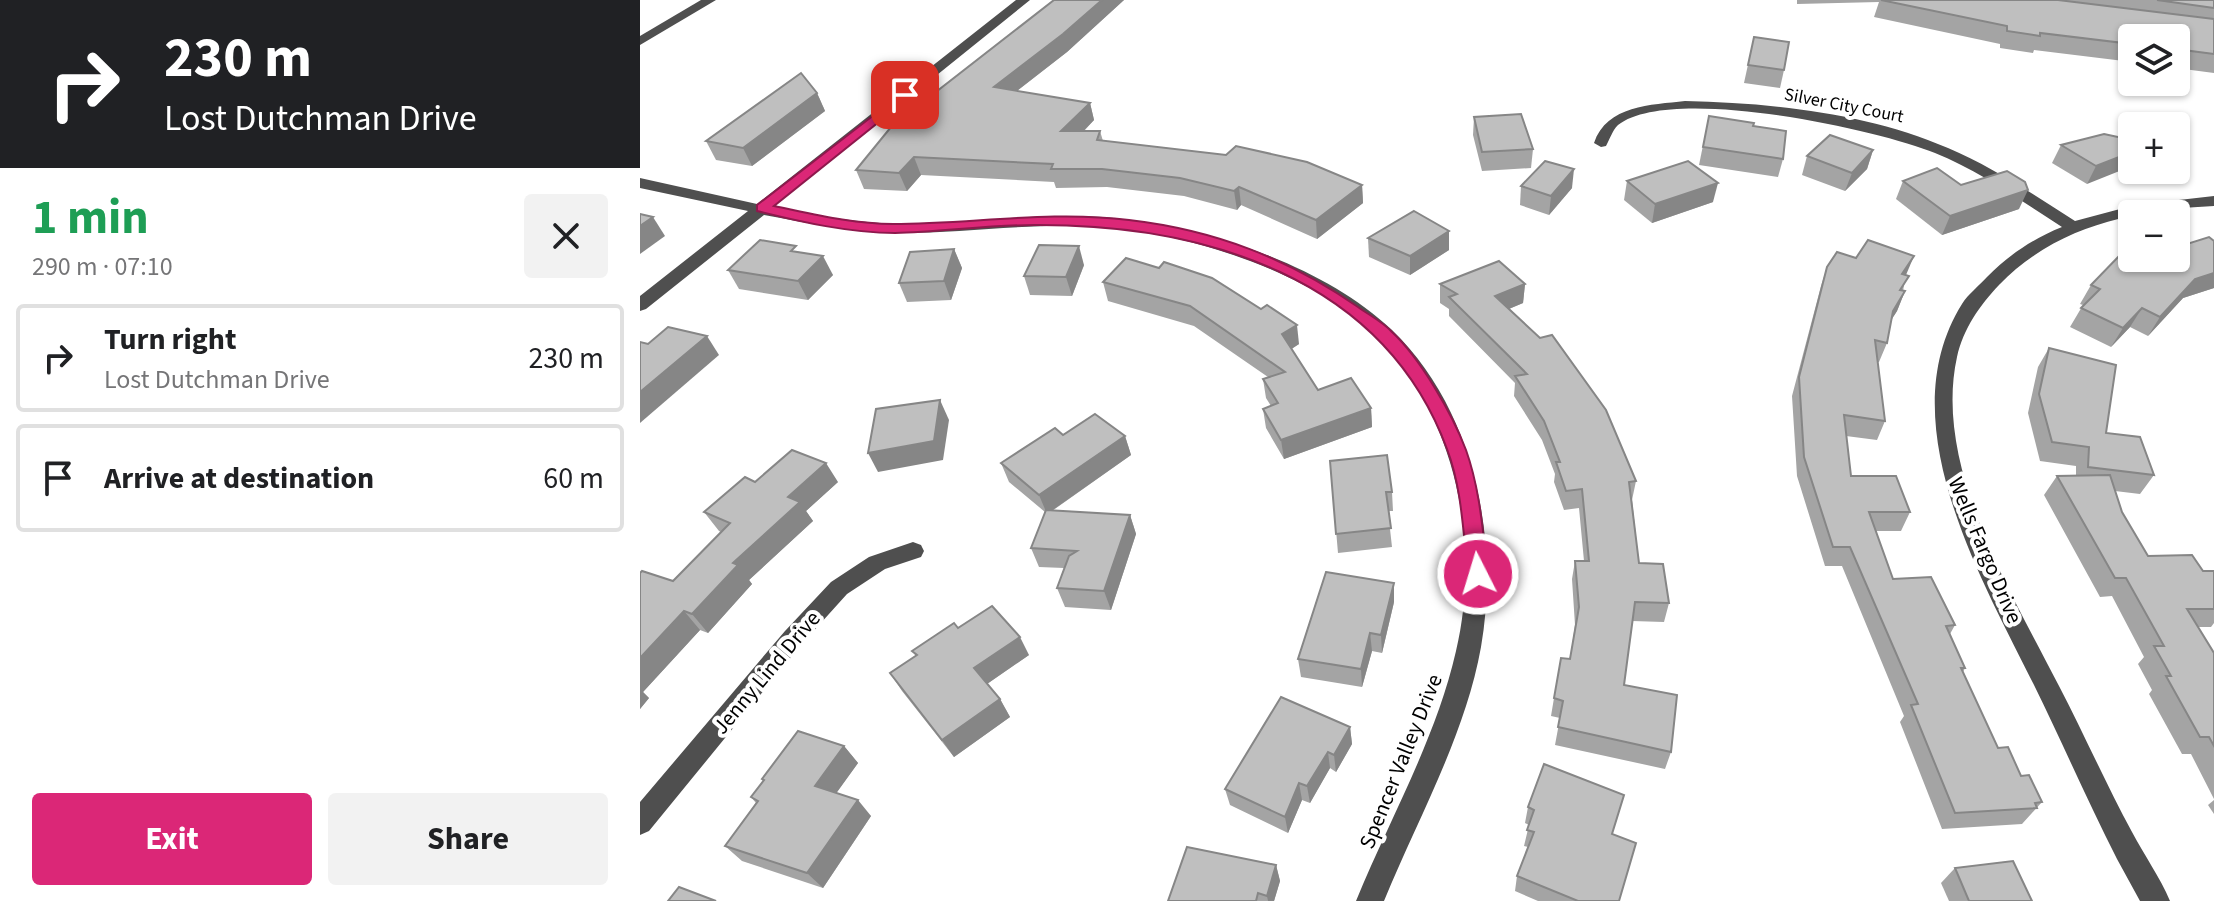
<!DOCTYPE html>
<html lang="en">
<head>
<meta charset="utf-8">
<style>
  :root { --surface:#fff; --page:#f2f2f2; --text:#202124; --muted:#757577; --line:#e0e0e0; --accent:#db2777 }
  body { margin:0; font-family:"Source Sans 3",sans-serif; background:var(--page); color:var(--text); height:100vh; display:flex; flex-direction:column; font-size:30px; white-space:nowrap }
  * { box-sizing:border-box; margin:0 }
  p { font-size:26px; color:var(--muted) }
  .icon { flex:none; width:44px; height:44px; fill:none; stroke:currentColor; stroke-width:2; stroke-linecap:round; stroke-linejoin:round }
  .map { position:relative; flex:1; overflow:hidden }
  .sheet { display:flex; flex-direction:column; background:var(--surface); width:640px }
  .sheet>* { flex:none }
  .top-card { background:#202124; color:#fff; overflow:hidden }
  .fabs { position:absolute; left:1478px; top:24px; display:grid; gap:16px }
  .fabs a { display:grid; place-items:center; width:72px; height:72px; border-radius:8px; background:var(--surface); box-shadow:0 2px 6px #0004; font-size:40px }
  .pin { position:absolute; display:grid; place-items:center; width:68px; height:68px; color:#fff; margin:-34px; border-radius:16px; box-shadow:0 4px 12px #0006 }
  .me { position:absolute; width:88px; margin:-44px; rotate:355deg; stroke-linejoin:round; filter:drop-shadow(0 0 6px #0008) }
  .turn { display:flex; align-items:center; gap:28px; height:168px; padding:0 32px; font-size:36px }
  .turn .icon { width:104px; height:104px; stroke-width:2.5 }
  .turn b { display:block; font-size:56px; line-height:68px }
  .round { display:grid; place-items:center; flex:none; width:84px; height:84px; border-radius:8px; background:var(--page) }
  .summary { display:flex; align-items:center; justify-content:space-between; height:136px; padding:0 32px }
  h1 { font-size:48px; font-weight:700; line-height:60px; color:#1e9e55 }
  .action { display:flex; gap:16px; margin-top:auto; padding:16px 32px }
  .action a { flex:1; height:92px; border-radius:8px; background:var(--accent); color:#fff; font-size:32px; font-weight:700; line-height:92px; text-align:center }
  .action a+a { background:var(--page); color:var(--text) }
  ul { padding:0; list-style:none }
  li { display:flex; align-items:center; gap:24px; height:108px; margin:0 16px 12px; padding:0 16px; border:4px solid var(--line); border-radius:8px }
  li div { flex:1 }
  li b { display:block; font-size:30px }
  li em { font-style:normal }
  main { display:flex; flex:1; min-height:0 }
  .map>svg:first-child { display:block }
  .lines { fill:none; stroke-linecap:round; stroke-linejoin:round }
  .minor { fill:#4f4f4f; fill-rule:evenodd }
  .wall { fill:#a4a4a4 }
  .shaded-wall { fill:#868686 }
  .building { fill:#bfbfbf; stroke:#868686; stroke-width:2 }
  .route { fill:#db2777; stroke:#8e194d; stroke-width:2 }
  .labels { text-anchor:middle; stroke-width:8; stroke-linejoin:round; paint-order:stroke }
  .far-street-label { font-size:18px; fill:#000; stroke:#fff }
  .street-label { font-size:22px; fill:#000; stroke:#fff }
</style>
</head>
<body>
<main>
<section class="sheet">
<div class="top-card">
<div class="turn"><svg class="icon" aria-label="right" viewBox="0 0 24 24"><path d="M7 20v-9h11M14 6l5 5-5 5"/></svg><div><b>230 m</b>Lost Dutchman Drive</div></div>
</div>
<div class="summary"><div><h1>1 min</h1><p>290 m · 07:10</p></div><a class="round"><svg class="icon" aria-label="close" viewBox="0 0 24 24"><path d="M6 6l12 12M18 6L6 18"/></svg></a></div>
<ul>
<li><svg class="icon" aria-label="right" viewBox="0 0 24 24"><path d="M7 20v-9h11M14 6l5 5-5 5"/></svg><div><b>Turn right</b><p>Lost Dutchman Drive</p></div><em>230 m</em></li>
<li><svg class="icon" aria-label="arrive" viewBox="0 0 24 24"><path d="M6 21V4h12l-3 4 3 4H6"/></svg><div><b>Arrive at destination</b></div><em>60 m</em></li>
</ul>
<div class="action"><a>Exit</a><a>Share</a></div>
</section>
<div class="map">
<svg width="1574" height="901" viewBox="0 0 1574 901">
  <rect width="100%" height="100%" fill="#fff"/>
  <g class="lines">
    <g class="minor">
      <polygon points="61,0 76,0 0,45 0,36"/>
      <path d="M376,0h14l-257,207c41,8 84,16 126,17 72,0 142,-13 215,-6 93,10 208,46 278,112 82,79 108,208 89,317 -16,89 -63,171 -97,254h-28c34,-83 80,-162 100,-250 25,-106 1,-230 -75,-311 -60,-63 -183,-104 -268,-112 -72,-7 -141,5 -213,5 -45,0 -92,-10 -136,-18l-118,94 -6,2v-15l108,-85 -108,-23v-10l117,26z"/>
      <path d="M1045,101c88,2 182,12 263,47 45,19 86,47 127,73l60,-16 79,-9v10c-79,4 -157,19 -215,79 -19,20 -36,44 -42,72 -24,109 54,235 102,329 25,48 47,98 73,146 12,23 28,45 38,69h-30l-23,-42c-29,-57 -55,-117 -83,-174 -54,-109 -145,-264 -72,-381 6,-10 17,-18 25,-27 22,-22 45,-38 75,-50 -41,-26 -82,-56 -127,-74 -59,-24 -265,-69 -317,-28 -6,6 -8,14 -12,21l-5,1 -7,-4c13,-38 57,-38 91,-42z"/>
      <polygon points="273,542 281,545 284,551 281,557 245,569 207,594 161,645 9,831 0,835 0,802 145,631 191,582 229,557"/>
    </g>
  </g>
  <g class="wall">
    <polygon points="414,0 484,0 427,52 377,91 450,103 454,120 444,131 460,131 463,141 722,185 723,203 677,239 601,205 597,210 544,196 467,187 416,188 414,182 281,175 267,191 224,189 216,170"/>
    <polygon points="1157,0 1574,0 1574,73 1536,68 1536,38 1492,38 1492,62 1394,50 1393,53 1360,48 1360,44 1234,17 1239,2 1157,4"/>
    <polygon points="1114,37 1144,70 1140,88 1104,83"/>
    <polygon points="177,93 185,111 112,166 76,160 66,141"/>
    <polygon points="1069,116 1113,126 1143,159 1138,177 1059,165"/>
    <polygon points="834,117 893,149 891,168 842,171 833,135"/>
    <polygon points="1492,140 1447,184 1412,163 1421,145"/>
    <polygon points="1233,150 1227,169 1205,191 1162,175 1167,156"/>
    <polygon points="987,181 1073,202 1012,223 984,200"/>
    <polygon points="1263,181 1321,185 1379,209 1302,235 1256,199"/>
    <polygon points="881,186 932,188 909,215 880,205"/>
    <polygon points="809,231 809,250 770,275 729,257 728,238"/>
    <polygon points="1574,241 1574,288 1543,298 1508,336 1490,327 1471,347 1430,327 1443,305 1440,304 1451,285 1544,245"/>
    <polygon points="314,249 322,268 311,300 267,302 259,283"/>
    <polygon points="160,253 193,275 168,300 99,289 88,270"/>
    <polygon points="486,258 659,344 651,349 678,390 731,408 732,427 644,459 626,428 623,409 631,406 626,398 623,379 628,377 554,326 468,301 463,282"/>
    <polygon points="444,265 432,296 390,295 384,276"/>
    <polygon points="1187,267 1266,275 1263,291 1265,291 1257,311 1251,320 1247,343 1239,362 1237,362 1245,421 1237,440 1206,436 1211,476 1270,512 1261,531 1236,531 1253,579 1315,625 1310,634 1325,668 1323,672 1358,748 1402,802 1382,824 1302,829 1260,722 1264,716 1202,566 1185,566 1157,476 1152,396 1181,286"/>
    <polygon points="800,284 885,284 883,303 869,309 996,481 992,500 999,563 1029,603 1024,622 992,621 984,685 1031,752 1025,769 915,745 920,718 911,716 914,698 930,659 935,625 932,579 935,561 944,561 939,508 924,510 914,482 915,474 902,440 874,396 875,383 809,316 809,309 800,303"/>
    <polygon points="1409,348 1466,433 1514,475 1500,494 1475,491 1482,512 1508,556 1563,571 1574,571 1574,623 1571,627 1558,627 1574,653 1574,799 1551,754 1542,754 1509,694 1512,690 1498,664 1504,657 1472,596 1460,597 1404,495 1417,476 1436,476 1436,466 1400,461 1388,413 1398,367"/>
    <polygon points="423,435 485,436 491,455 412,511 490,515 496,534 471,610 425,607 417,588 424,568 399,567 391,548 405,512 369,482 361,463"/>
    <polygon points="690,461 752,492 753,511 748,511 752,547 698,553"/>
    <polygon points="115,482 198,482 166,511 173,521 109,580 112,584 68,633 60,630 3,692 9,698 0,709 0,573 33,581 81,532 79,531 64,512"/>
    <polygon points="754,602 742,653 732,651 722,687 661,677 658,659"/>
    <polygon points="318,628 389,655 347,684 360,699 370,717 314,757 262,691 250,673 276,656 272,651"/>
    <polygon points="710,727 712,744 696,772 690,768 670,803 662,800 648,833 590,805 585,789"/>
    <polygon points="204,746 218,763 196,793 231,816 183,888 102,861 85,846 116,803 111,797 123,781 122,779"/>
    <polygon points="1574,800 1574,814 1568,805"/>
    <polygon points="888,807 973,834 979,901 898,901 875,891 877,876 888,847 884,846 889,825 885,823"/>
    <polygon points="636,865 640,881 634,901 528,901"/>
    <polygon points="1315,868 1392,901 1309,901 1301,883"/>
  </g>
  <g class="shaded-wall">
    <polygon points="462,0 484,0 427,52 360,104 354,87"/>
    <polygon points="177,93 185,111 112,166 103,148"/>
    <polygon points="450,103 454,120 426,149 421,131"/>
    <polygon points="1233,150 1227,169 1205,191 1212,173"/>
    <polygon points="1492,152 1492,166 1447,184 1456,166"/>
    <polygon points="274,157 281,175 267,191 259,173"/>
    <polygon points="934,169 932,188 909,215 911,196"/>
    <polygon points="1078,183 1073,202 1012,223 1015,204"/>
    <polygon points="722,185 723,203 677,239 676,220"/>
    <polygon points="599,187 601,205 597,210 594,191"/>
    <polygon points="1388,190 1379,209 1302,235 1310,216"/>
    <polygon points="13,217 25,236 0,254 0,226"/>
    <polygon points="809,231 809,250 770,275 770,256"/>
    <polygon points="439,246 444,265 432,296 426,277"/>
    <polygon points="314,249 322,268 311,300 304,281"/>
    <polygon points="183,256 193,275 168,300 158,281"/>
    <polygon points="1274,256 1266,275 1262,274"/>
    <polygon points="1574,273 1574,288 1543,298 1508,336 1520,317 1555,279"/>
    <polygon points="885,284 883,303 854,315 855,296"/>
    <polygon points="1265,291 1257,311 1245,330 1253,311"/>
    <polygon points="1502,308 1490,327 1471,347 1483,328"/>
    <polygon points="657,325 659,344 644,354 642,334"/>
    <polygon points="67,336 79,355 0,423 0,392"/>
    <polygon points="300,400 309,420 303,460 238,472 228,453"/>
    <polygon points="731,408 732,427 644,459 641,440"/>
    <polygon points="485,436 491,455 407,514 399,495"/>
    <polygon points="186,463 198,482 166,511 173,521 109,580 112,584 68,633 52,614 148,497"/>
    <polygon points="490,515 496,534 471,610 464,591"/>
    <polygon points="754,583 754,602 742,653 741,635"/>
    <polygon points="44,611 60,630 3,692 9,698 0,709 0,658"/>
    <polygon points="730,633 732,651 722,687 721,669"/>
    <polygon points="380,637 389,655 344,686 334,668"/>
    <polygon points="360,699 370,717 314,757 302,740"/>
    <polygon points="710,727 712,744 696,772 694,755"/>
    <polygon points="204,746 218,763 190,802 175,786"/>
    <polygon points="688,752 690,768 670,803 667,786"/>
    <polygon points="659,783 662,800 648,833 645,817"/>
    <polygon points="218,800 231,816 183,888 167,873"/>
    <polygon points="636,865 640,881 634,901 628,901 627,896"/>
  </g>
  <g class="building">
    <polygon points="414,0 462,0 423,34 354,87 450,103 421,131 460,131 457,140 586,155 596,146 667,162 722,185 676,220 599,187 594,191 540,178 462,169 411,169 413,164 274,157 259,173 216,170 251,127"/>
    <polygon points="1241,0 1418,0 1574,19 1574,54 1536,49 1536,38 1492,38 1492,44 1400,33 1400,36 1367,31 1367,26"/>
    <polygon points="1517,0 1574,0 1574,8"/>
    <polygon points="1114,37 1149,42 1144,70 1108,65"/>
    <polygon points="161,73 177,93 103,148 66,141"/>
    <polygon points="881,114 893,149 842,152 834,117"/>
    <polygon points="1069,116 1114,123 1113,126 1146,131 1143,159 1063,147"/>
    <polygon points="1464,134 1492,140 1492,152 1456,166 1421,145"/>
    <polygon points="1190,135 1233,150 1212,173 1167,156"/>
    <polygon points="905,161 934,169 911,196 881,186"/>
    <polygon points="1048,161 1078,183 1015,204 987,181"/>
    <polygon points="1297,168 1321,185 1367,171 1385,182 1388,190 1310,216 1263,181"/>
    <polygon points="774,211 809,231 770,256 728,238"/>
    <polygon points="0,214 13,217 0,226"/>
    <polygon points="1569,237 1574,241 1574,273 1555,279 1520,317 1502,308 1483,328 1441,308 1460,289 1451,285 1481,254 1492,251 1492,258 1536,258 1536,240 1544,245"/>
    <polygon points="120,240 156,246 151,251 183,256 158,281 88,270"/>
    <polygon points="1228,240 1274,256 1262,274 1269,276 1260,290 1265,291 1253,311 1247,343 1235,340 1245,421 1204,415 1211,476 1256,476 1270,512 1229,512 1253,579 1291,577 1315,625 1306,626 1325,668 1321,668 1358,748 1368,747 1381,776 1389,775 1402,802 1395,803 1397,808 1315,813 1271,705 1278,704 1210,547 1193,547 1164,457 1159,377 1187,267 1197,252 1216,258"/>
    <polygon points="399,245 439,246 426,277 384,276"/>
    <polygon points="314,249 304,281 259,283 270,252"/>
    <polygon points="486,258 519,268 524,262 572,278 621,309 627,305 657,325 642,334 678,390 711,378 731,408 641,440 623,409 638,403 623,379 645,372 550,306 463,282"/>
    <polygon points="859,261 885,284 855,296 900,338 912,335 966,410 996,481 989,482 999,563 1023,564 1029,603 995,602 984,685 1037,695 1031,752 918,727 923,701 914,698 921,658 930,659 939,607 935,561 949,561 942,489 926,491 916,462 920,462 904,421 875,376 887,374 809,297 817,294 800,284"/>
    <polygon points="28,327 67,336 0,392 0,342 8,344"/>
    <polygon points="1409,348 1476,365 1466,433 1500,437 1514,475 1448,467 1449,447 1412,442 1399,394"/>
    <polygon points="300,400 294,441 228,453 236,409"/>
    <polygon points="455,414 485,436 399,495 361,463 415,428 423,435"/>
    <polygon points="152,450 186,463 148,497 160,502 93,563 98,565 52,614 44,611 0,658 0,573 2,571 33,581 90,523 64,512 105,477 115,482"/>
    <polygon points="747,455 752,492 746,492 751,528 696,534 690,461"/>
    <polygon points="1470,475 1482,512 1508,556 1552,555 1563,571 1574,571 1574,609 1547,609 1574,653 1574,746 1569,737 1560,737 1526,676 1531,676 1514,646 1524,646 1486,578 1475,578 1417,476"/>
    <polygon points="406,510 490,515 464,591 417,588 429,556 437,551 391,548"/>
    <polygon points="686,572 754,583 741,635 730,633 721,669 658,659"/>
    <polygon points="352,606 380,637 334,668 360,699 302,740 250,673 277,655 272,651 314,623 318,628"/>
    <polygon points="641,697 710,727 694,755 688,752 667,786 659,783 645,817 585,789"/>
    <polygon points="158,731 204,746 175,786 218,800 167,873 85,846 118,801 111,797 124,780 122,779"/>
    <polygon points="904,764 984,795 972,834 996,843 979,901 938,901 877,876 894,832 887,830 894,810 888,807"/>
    <polygon points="547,847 636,865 627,896 618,893 616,901 528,901"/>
    <polygon points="1373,861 1392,901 1329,901 1315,868"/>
    <polygon points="39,887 76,901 28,901"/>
  </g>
  <path class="route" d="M265,91l5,1v5l-136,109c39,8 79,18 119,18 79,0 157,-14 236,-4 86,10 158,38 229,87 11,8 25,15 34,25 28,26 60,81 74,118 14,39 17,83 22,124l-3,6h-14l-3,-6c-5,-41 -6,-86 -21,-125 -64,-173 -245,-225 -413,-224 -46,0 -93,7 -139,8 -45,0 -94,-11 -138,-22v-6z"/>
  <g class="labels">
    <g class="far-street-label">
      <text transform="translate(1204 105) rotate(11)" y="6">Silver City Court</text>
    </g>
    <g class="street-label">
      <text transform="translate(1346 550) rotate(67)" y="8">Wells Fargo Drive</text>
      <text transform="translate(126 672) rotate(-50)" y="8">Jenny Lind Drive</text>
      <text transform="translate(760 761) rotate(-68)" y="8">Spencer Valley Drive</text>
    </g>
  </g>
</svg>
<div class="fabs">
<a><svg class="icon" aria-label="layers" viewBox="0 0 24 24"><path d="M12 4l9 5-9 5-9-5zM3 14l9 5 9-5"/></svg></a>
<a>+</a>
<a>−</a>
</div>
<div class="pin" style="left:265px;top:95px;background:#d93025"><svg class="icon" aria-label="arrive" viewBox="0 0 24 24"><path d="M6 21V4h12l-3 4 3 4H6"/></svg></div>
<svg class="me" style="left:838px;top:574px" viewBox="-20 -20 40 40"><circle r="17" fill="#db2777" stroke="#fff" stroke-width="3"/><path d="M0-11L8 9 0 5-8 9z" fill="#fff"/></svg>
</div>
</main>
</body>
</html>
